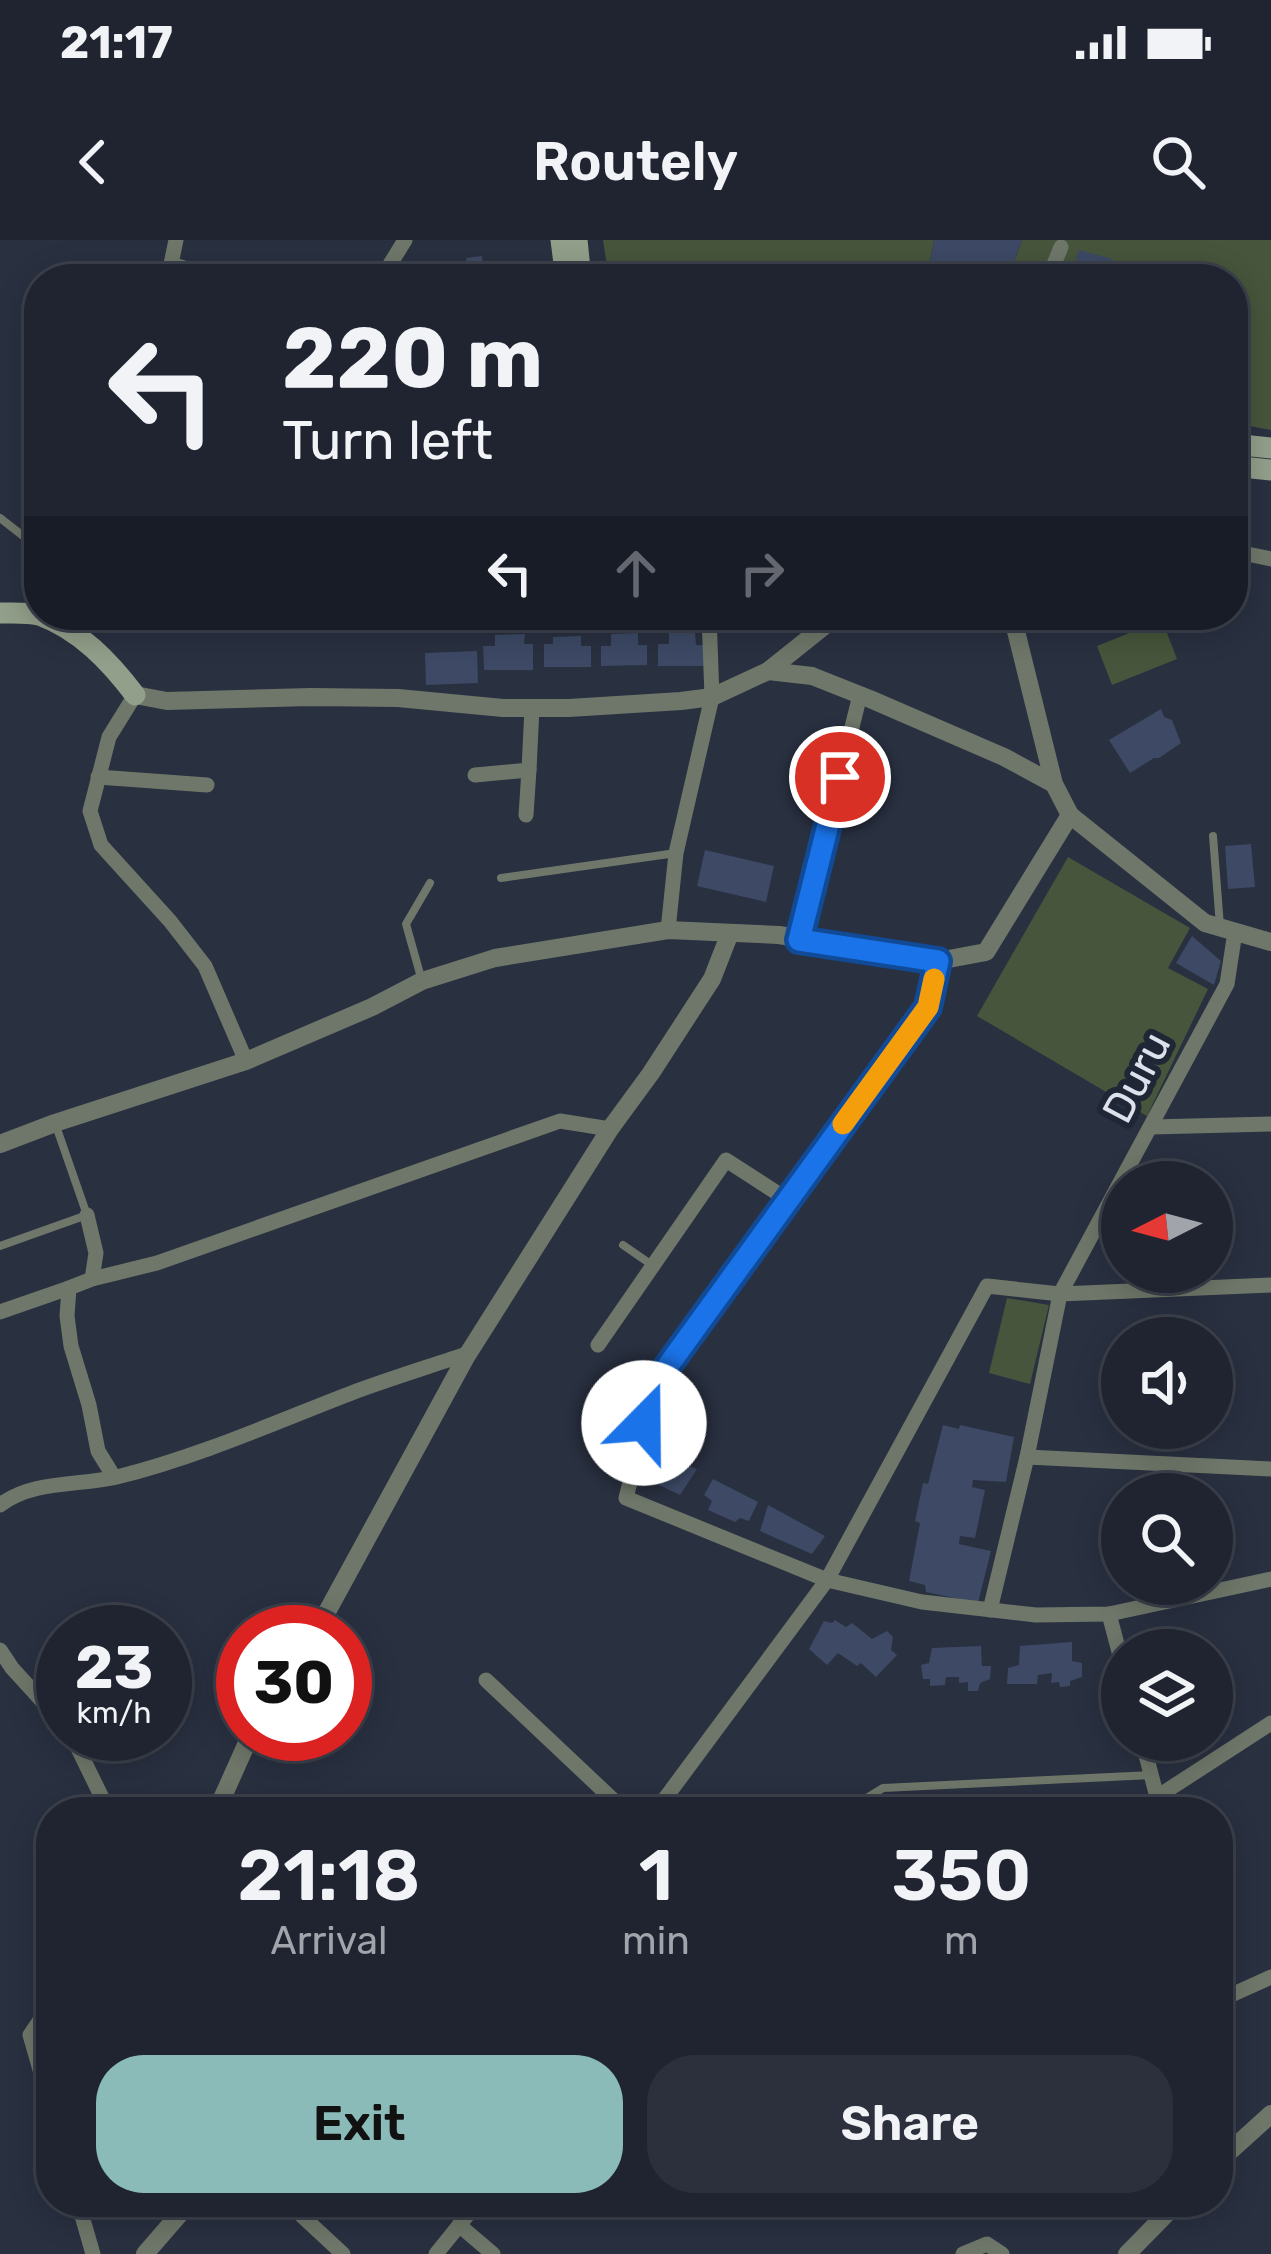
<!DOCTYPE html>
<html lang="en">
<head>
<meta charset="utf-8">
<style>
  :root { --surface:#1f2430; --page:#2c303c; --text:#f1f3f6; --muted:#a1a4ab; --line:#3c414c; --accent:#8bbbb9 }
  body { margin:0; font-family:Rubik,sans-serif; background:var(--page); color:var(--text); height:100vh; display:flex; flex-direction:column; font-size:45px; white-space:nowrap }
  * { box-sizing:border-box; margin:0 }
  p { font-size:39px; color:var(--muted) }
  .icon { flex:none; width:66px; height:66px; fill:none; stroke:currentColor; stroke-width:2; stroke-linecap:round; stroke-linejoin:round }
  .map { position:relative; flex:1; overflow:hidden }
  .sheet { position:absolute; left:36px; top:1557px; width:1197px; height:420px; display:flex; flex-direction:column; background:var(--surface); border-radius:48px; box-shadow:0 6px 30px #0003,0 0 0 3px var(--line) }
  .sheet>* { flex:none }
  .guide { position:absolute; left:24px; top:24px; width:1224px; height:366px; border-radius:48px; box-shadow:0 6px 30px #0003,0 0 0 3px var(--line); background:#1f2430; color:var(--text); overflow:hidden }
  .needle { width:78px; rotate:264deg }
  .controls { position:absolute; left:1101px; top:921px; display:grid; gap:24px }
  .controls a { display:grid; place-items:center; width:132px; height:132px; border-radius:50%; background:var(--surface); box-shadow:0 6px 30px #0003,0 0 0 3px var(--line); font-size:60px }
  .speed { position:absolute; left:36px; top:1365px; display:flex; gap:24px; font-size:60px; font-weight:700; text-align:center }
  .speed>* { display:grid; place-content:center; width:156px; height:156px; border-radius:50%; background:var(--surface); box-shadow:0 6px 30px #0003,0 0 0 3px var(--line); line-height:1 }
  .speed small { font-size:30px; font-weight:400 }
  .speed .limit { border:18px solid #d22; background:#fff; color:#111 }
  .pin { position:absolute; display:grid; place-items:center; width:102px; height:102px; color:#fff; margin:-51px; border:6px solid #fff; border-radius:50%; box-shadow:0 3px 12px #0007 }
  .me { position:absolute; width:132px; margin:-66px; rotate:22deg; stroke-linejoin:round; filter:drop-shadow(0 0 9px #0008) }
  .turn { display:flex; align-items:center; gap:42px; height:252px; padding:0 60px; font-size:54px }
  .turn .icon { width:156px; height:156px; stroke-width:2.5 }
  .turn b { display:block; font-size:84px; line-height:102px }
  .lanes { display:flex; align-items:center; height:114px; padding:0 60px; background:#0003; justify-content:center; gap:60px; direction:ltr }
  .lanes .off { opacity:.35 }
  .eta { display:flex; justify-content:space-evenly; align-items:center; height:204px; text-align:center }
  .eta b { font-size:72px; font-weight:600; line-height:84px }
  .action { display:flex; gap:24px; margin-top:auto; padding:24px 60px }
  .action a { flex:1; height:138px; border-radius:48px; background:var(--accent); color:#111; font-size:48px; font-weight:600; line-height:138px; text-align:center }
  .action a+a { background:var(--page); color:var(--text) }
  .status { display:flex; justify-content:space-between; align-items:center; height:84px; padding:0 60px; background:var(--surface); direction:ltr }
  .status svg { height:33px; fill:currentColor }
  header { display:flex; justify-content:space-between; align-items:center; height:156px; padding:0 60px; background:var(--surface); font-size:54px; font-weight:600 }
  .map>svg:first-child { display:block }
  .green { fill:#46553b }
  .building { fill:#3d4965 }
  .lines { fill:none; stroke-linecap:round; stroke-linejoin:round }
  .service { stroke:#6f776a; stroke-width:8 }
  .minor { stroke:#6f776a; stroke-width:15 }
  .tertiary { stroke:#6f776a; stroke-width:18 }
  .secondary { stroke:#929f8a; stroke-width:21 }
  .route-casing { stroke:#114b97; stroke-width:30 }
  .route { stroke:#1a73e8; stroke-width:21 }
  .slow { stroke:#f59e0b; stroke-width:21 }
  .labels { text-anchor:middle; stroke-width:12; stroke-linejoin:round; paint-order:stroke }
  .street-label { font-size:42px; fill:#dce1ec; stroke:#1f2635 }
</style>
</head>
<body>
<div class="status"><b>21:17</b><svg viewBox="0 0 49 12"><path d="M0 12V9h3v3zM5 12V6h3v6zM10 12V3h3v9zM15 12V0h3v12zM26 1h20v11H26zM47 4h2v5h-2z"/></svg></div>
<header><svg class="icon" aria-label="back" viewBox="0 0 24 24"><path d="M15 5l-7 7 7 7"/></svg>Routely<svg class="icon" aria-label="search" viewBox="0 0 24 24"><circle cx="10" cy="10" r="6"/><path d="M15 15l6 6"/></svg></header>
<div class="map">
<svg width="1271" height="2014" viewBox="0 0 1271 2014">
  <rect width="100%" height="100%" fill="#293040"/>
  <g class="green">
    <polygon points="603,0 934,0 927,39 609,39"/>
    <polygon points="1022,0 1271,0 1271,190 1233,183 1233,39 1008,39"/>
    <polygon points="1162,380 1177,419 1112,445 1097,406"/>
    <polygon points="1068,617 1190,688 1168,728 1208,749 1147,876 977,776"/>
    <polygon points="1007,1058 1049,1065 1030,1144 989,1133"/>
  </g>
  <g class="building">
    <polygon points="934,0 1022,0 1008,39 927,39"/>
    <polygon points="1079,10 1113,19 1107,39 1070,39"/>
    <polygon points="482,16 485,39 469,39 466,18"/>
    <polygon points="1052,375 1074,375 1074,387 1053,388"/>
    <polygon points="669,392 695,392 696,405 706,405 706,426 658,426 658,404 669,404"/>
    <polygon points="638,393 638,405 647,405 647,425 601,426 601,406 611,406 611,394"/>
    <polygon points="525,394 524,404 533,404 533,430 484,430 483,406 495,406 495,395"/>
    <polygon points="581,396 581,406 591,406 591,427 544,427 544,404 553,404 553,397"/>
    <polygon points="477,411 478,443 426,445 425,413"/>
    <polygon points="1161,469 1164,477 1172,480 1181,503 1159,518 1154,518 1130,533 1109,500"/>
    <polygon points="1251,604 1255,647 1228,649 1225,606"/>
    <polygon points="705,610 774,626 766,662 697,646"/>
    <polygon points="1192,696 1221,721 1214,745 1176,723"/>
    <polygon points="943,1185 959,1189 960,1185 1014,1197 1006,1242 973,1240 972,1247 985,1250 975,1298 960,1296 959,1304 991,1311 978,1363 926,1352 925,1345 909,1341 920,1283 915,1281 923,1243 928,1244"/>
    <polygon points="652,1210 697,1229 680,1255 644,1238"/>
    <polygon points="713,1239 758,1262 749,1281 740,1278 735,1282 708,1270 712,1261 704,1255"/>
    <polygon points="768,1265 825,1296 812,1314 760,1291"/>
    <polygon points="835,1380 846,1387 852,1383 872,1399 887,1391 893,1397 891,1410 897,1415 876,1437 861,1423 857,1426 838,1413 827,1425 809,1409 824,1381 832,1383"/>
    <polygon points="1072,1402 1072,1421 1082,1423 1082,1437 1070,1441 1070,1446 1060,1447 1059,1442 1051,1443 1052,1433 1038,1435 1037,1444 1007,1444 1008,1428 1019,1425 1020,1406"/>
    <polygon points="981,1406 982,1426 991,1426 990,1439 980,1443 978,1451 968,1451 968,1442 959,1443 959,1437 946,1437 945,1445 930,1446 930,1439 923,1439 921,1425 929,1423 932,1408"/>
  </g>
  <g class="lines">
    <g class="service">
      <polyline points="0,278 27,299"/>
      <polyline points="35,371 28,300 39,229"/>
      <polyline points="1213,596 1220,686"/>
      <polyline points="501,638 676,613"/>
      <polyline points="422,741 406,684 430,643"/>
      <polyline points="623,1005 652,1025"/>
      <polyline points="0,1006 87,975 55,883"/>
      <polyline points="844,1572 883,1548 1152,1535"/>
    </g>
    <g class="minor">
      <polyline points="176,0 171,24 219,39"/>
      <polyline points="381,39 405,0"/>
      <polyline points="1048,39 1061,7"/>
      <polyline points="30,286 39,286"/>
      <polyline points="1233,311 1271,319"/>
      <polyline points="135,455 109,497 90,571 101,605 170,681 205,726 246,821"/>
      <polyline points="475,535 529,530 532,468"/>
      <polyline points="98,537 207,545"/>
      <polyline points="526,575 529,530"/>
      <polyline points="668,690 676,613 712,457 709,375"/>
      <polyline points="1235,692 1227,744 1060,1054 1027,1217 1271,1229"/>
      <polyline points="799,700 860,455"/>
      <polyline points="938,721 928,767 654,1145 626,1258 827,1340 922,1362 1036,1375 1109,1374 1271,1339"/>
      <polyline points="1151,887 1271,884"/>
      <polyline points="87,975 96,1013 92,1039"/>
      <polyline points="0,1072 69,1048"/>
      <polyline points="598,1105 726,920 788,960"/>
      <polyline points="114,1237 98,1211 89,1165 71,1106 67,1076 69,1048 92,1039 157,1023 560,881 610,889"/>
      <path d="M0,1265c33,-25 78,-19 117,-28 81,-20 159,-55 237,-85 38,-14 77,-26 115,-39"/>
      <polyline points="990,1370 1027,1217"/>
      <polyline points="1109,1374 1122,1423"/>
      <polyline points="0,1410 12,1428 63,1484"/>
      <polyline points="486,1440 626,1572"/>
      <polyline points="71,1494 109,1572"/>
      <polyline points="1142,1500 1157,1557 1271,1483"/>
      <polyline points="655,1572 827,1340 987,1046 1060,1054 1271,1045"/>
      <polyline points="1218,1761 1271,1737"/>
      <polyline points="51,1764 30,1795 51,1868"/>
      <polyline points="78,1962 93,2014"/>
      <polyline points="287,1962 343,2014"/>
      <polyline points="459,1985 493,2014"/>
      <polyline points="436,2014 478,1962"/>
      <polyline points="963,2014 987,2004 1002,2014"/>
    </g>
    <g class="tertiary">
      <polyline points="1012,375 1054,544 1070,575 1205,683 1271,702"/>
      <polyline points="768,431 812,436 870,459 1004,517 1054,544"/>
      <polyline points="135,455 167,461 311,457 398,458 503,468 569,468 681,461 712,457 768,431 838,375"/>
      <polyline points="0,904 55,883 246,821 372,767 422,741 495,718 668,690 779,695 938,721 986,712 1070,575"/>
      <polyline points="316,1392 466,1117 610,889 651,833 712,739 730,693"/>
      <polyline points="216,1572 251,1494"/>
      <polyline points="1218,1922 1271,1874"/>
      <polyline points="145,2014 190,1962"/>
      <polyline points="1127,2014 1178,1962"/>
    </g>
    <g class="secondary">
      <polyline points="561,0 566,39"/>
      <polyline points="577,0 581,39"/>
      <polyline points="1233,204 1271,208"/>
      <polyline points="1233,226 1271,230"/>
      <path d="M0,373c12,0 27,-1 39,2 41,15 71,47 96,80"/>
    </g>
  </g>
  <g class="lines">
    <defs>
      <polyline id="route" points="644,1183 654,1145 928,767 938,721 799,700 840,537"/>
    </defs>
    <use href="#route" class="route-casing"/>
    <use href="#route" class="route"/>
    <polyline class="slow" points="843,884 928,767 934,739"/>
  </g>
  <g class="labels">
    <g class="street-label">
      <text transform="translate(1136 837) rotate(-62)" y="15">Duru</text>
    </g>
  </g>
</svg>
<div class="controls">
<a><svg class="needle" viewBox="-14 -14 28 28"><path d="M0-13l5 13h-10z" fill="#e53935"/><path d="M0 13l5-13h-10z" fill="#a1a4ab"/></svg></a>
<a><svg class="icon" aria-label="sound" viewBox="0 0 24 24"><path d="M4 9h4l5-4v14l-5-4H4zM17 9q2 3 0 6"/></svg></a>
<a><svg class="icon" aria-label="search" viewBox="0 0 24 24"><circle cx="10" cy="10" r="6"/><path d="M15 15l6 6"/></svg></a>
<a><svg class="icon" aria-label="layers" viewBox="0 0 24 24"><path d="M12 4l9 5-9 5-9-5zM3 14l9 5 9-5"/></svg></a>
</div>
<div class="speed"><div>23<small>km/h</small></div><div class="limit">30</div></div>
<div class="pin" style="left:840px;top:537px;background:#d93025"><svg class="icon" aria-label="arrive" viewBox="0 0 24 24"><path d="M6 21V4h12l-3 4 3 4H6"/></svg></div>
<svg class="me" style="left:644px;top:1183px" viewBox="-20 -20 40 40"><circle r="19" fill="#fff"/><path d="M0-13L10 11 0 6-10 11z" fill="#1a73e8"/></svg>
<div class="guide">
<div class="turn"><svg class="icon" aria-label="left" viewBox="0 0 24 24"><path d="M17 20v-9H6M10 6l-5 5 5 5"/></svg><div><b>220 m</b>Turn left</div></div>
<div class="lanes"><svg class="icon" aria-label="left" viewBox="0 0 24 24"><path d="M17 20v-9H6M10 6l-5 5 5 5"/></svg><svg class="icon off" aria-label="ahead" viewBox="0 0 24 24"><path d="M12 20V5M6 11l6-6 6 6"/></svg><svg class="icon off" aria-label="right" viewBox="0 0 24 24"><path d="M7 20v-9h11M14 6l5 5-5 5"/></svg></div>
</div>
<section class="sheet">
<div class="eta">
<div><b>21:18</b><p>Arrival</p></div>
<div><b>1</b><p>min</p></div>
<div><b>350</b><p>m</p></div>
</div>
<div class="action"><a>Exit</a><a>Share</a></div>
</section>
</div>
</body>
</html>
